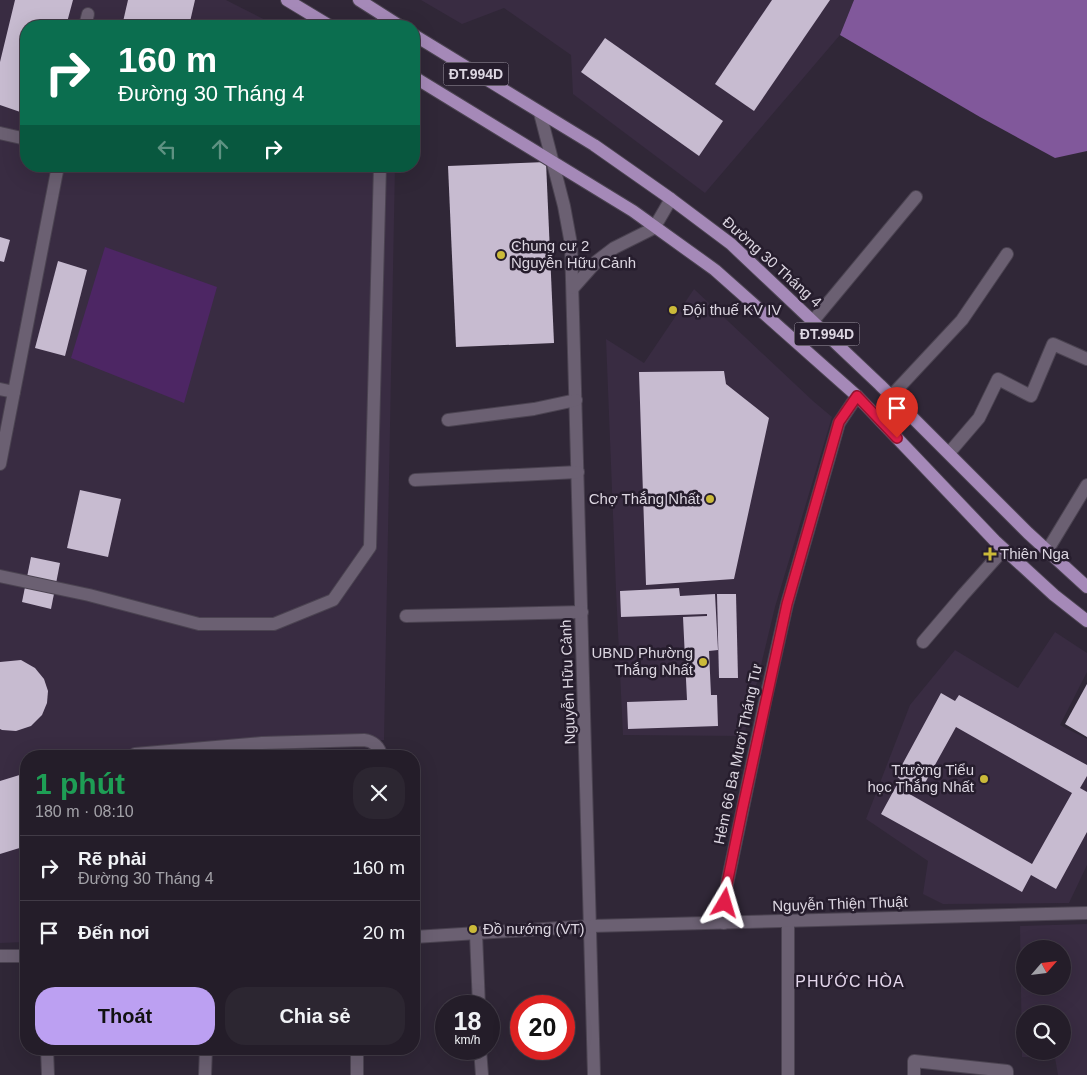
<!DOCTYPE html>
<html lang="vi">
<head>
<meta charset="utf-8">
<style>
  :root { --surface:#241d29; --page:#2c2631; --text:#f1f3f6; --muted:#a3a2a8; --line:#413b46; --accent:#bca0f2 }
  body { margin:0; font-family:Arial,sans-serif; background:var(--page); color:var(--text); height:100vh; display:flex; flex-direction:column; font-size:19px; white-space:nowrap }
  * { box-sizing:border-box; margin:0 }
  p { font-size:16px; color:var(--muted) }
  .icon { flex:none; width:28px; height:28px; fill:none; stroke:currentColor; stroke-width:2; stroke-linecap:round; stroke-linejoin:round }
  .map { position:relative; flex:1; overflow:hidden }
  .panel { position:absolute; left:20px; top:750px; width:400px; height:305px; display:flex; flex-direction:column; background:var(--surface); border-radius:20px; box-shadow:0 5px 20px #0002,0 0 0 1px var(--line) }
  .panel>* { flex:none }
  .banner { position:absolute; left:20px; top:20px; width:400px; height:152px; border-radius:20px; box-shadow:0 5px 20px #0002,0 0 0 1px var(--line); background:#0b6e4f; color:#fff; overflow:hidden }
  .needle { width:32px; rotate:62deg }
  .tools { position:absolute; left:1016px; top:940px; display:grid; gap:10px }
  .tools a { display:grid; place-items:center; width:55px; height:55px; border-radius:50%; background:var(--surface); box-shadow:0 5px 20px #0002,0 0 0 1px var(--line); font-size:25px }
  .speed { position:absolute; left:435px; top:995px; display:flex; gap:10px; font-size:25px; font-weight:700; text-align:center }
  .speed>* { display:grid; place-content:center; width:65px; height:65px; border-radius:50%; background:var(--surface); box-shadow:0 5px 20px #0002,0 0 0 1px var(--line); line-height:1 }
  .speed small { font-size:12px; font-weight:400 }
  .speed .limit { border:8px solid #d22; background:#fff; color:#111 }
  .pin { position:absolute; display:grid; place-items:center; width:42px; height:42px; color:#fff; margin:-51px -21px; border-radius:50% 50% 50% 0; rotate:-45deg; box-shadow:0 0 5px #0007 }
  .pin .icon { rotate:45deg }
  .me { position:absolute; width:55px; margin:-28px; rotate:7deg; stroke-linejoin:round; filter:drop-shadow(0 0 4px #0008) }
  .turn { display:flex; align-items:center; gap:18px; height:105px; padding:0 15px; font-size:22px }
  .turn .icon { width:65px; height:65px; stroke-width:2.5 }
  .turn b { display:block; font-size:35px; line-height:42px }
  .lanes { display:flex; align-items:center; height:48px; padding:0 15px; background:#0003; justify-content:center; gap:25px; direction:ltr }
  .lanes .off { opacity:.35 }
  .round { display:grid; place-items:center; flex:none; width:52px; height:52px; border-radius:20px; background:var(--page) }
  .head { display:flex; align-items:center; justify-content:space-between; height:85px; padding:0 15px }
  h1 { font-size:30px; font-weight:700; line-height:38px; color:#1e9e55 }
  .button { display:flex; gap:10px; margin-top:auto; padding:10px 15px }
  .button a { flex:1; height:58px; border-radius:20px; background:var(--accent); color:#111; font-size:20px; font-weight:700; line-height:58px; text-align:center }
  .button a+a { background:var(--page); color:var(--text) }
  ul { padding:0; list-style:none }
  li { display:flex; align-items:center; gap:15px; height:65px; padding:0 15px; border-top:1px solid var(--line) }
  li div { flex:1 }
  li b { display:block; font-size:19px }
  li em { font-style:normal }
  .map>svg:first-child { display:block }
  .built { fill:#392c42; fill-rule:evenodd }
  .green { fill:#4d2664 }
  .water { fill:#81589b }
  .building { fill:#c7bbd0; fill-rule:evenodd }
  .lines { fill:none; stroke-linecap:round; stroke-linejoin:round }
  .minor-casing { stroke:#4b4351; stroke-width:14 }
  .major-casing { stroke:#4b4351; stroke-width:14 }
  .minor { stroke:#6b6072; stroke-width:12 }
  .major { stroke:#a589b8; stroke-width:12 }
  .route-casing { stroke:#92132f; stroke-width:12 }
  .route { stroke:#e11d48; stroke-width:9 }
  .poi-dot { fill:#cbba39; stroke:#261d2d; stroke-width:2 }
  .labels { text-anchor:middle; stroke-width:5; stroke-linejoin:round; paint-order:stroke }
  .shield { fill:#261d2d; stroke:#a59eab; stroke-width:1 }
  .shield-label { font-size:14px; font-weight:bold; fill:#dcd6e1 }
  .poi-label { font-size:15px; fill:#dcd6e1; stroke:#261d2d; text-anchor:start }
  .street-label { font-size:15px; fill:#dcd6e1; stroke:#261d2d }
  .neighbourhood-label { font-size:16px; letter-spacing:1px; fill:#e4d7ec; stroke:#261d2d }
</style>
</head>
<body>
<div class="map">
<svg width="1087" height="1075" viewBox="0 0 1087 1075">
  <rect width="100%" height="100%" fill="#302737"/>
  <g class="built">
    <polygon points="0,0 226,0 277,26 26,26 26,166 395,166 384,740 238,756 26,756 26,942 0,943"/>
    <polygon points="421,0 854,0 840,35 705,193 573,94 571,55 504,8 462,24"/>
    <polygon points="694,289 813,401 832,417 775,607 744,736 623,735 616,590 606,339 644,363"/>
    <polygon points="1055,632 1087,653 1087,672 1060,725 1087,739 1087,865 1069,903 943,904 923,894 928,861 866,819 910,705 955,650 1018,688"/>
    <path d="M1087,924v151h-29l-3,-17 -33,-1 -2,-131zM1025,949h37v37h-37zM1025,1014h37v37h-37z"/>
  </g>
  <polygon class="green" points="105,247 217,287 184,403 71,358"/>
  <polygon class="water" points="854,0 1087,0 1087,151 1055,158 980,117 840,35"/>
  <g class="building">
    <polygon points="15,0 73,0 66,26 26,26 26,114 0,105 0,62"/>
    <polygon points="128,0 195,0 189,26 122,26"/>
    <polygon points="772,0 830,0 754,111 715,84"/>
    <polygon points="605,38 723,121 699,156 581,72"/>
    <polygon points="546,162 554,343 456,347 448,166"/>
    <polygon points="0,237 10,240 4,262 0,261"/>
    <polygon points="58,261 87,270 65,356 35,348"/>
    <polygon points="724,371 726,384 769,418 734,579 646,585 639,372"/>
    <polygon points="80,490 121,499 108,557 67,548"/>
    <polygon points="31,557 60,563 51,609 22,602"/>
    <polygon points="679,588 680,596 715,594 718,650 709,651 711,695 717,695 718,726 628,729 627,702 687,700 683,617 707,616 707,614 621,617 620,591"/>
    <polygon points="717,594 736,594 738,678 719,678"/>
    <polygon points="21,660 35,668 44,679 48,691 47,703 42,715 31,726 16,731 2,730 0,729 0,662"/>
    <polygon points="1087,684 1087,737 1065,724"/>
    <path d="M941,693l14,8 4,-6 128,70v11l-7,12 7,4v40l-31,57 -25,-14 -9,17 -141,-78 19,-35 -4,-3zM956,727l116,66 -40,71 -126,-72 3,-6 11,6z"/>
    <polygon points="26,773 26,846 0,854 0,781"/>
  </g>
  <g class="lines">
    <defs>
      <g id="minor">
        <polyline points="85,26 88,14"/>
        <polyline points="383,26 383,16"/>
        <polyline points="540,113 564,206 571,244 594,1075"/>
        <polyline points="0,133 26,139"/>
        <polyline points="573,288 597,261 614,248 654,228 671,199"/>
        <polyline points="813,321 916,197"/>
        <polyline points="0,389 14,392"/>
        <polyline points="891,396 962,320 1007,254"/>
        <polyline points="448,420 534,409 576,400"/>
        <polyline points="949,453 979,418 998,379 1031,396 1053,344 1087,359"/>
        <polyline points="0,464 58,166"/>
        <polyline points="415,480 578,472"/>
        <polyline points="1047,551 1087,485"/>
        <polyline points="0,576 89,595 199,624 274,624 333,600 370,547 380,166"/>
        <polyline points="406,616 582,612"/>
        <polyline points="923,642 963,595 1004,549"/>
        <path d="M135,754l127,-11 102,-3c9,1 16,7 17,16"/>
        <polyline points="788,921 788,1075"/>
        <polyline points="724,923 727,884 765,702 787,604 839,423 857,396"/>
        <polyline points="476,934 479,1006"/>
        <polyline points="414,937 591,926 1087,913"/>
        <polyline points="0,956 26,956"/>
        <polyline points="47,1049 48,1075"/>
        <polyline points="357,1049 357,1075"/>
        <polyline points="480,1049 482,1075"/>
        <polyline points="205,1075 206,1049"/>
        <polyline points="914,1075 914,1061 1007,1071 1007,1075"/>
      </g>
      <g id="major">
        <polyline points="287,0 330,26"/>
        <polyline points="359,0 400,26"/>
        <polyline points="414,35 594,145 671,199 731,244 880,385 1028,533 1087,587"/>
        <polyline points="414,77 633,211 715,270 857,396 995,541 1054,595 1087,621"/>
      </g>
    </defs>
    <use href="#minor" class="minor-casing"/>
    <use href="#major" class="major-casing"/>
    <use href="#minor" class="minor"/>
    <use href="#major" class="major"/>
  </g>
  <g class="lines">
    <defs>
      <polyline id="route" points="725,903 727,884 742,811 787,604 839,422 857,396 897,438"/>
    </defs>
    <use href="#route" class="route-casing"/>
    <use href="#route" class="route"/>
  </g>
  <g class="poi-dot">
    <circle cx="501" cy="255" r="5"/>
    <circle cx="673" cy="310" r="5"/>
    <circle cx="710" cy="499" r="5"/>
    <path d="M987.5 546.5h5v5h5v5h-5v5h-5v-5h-5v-5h5z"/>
    <circle cx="703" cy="662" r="5"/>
    <circle cx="984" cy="779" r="5"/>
    <circle cx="473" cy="929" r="5"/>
  </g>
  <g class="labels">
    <g class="shield">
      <rect x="443.5" y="62.5" width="65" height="23" rx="4"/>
      <rect x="794.5" y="322.5" width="65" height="23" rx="4"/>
    </g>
    <g class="shield-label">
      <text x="476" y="79">ĐT.994D</text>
      <text x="827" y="339">ĐT.994D</text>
    </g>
    <g class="poi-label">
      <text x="511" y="251">Chung cư 2<tspan x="511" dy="17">Nguyễn Hữu Cảnh</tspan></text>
      <text x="683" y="315">Đội thuế KV IV</text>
      <text x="700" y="504" text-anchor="end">Chợ Thắng Nhất</text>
      <text x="1000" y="559">Thiên Nga</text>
      <text x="693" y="658" text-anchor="end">UBND Phường<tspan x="693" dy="17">Thắng Nhất</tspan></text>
      <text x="974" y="775" text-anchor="end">Trường Tiểu<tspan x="974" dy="17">học Thắng Nhất</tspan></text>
      <text x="483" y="934">Đồ nướng (VT)</text>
    </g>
    <g class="street-label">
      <text transform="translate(772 262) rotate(42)" y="5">Đường 30 Tháng 4</text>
      <text transform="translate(568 682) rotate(-92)" y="5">Nguyễn Hữu Cảnh</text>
      <text transform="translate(738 754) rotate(-78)" y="5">Hẻm 66 Ba Mươi Tháng Tư</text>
      <text transform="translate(840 904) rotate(-2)" y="5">Nguyễn Thiện Thuật</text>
    </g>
    <g class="neighbourhood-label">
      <text x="850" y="987">PHƯỚC HÒA</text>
    </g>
  </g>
</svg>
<div class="tools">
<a><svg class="needle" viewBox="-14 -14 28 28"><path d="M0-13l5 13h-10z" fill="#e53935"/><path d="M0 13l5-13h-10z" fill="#a3a2a8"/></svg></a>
<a><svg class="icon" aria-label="search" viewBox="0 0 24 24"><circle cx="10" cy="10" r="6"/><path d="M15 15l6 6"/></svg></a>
</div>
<div class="speed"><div>18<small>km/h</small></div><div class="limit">20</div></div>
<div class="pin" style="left:897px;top:438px;background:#d93025"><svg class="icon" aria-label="arrive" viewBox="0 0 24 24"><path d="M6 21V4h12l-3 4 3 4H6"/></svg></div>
<svg class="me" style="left:725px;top:903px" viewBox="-20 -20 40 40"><path d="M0-17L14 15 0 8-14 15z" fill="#e11d48" stroke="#fff" stroke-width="4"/></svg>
<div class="banner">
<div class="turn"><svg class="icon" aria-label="right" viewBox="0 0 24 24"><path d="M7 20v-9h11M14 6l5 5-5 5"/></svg><div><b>160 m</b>Đường 30 Tháng 4</div></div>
<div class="lanes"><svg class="icon off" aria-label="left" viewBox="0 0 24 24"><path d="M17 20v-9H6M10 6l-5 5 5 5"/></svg><svg class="icon off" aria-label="ahead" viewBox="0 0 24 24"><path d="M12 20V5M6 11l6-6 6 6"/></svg><svg class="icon" aria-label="right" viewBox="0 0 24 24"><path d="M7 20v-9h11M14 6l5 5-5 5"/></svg></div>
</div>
<section class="panel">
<div class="head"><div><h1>1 phút</h1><p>180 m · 08:10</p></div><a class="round"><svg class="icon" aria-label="close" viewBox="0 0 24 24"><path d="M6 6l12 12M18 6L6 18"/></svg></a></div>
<ul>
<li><svg class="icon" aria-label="right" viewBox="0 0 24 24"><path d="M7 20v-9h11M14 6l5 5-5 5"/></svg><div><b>Rẽ phải</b><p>Đường 30 Tháng 4</p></div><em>160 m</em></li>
<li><svg class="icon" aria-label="arrive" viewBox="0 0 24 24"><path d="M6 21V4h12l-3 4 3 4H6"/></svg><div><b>Đến nơi</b></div><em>20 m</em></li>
</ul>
<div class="button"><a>Thoát</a><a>Chia sẻ</a></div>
</section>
</div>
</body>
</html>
